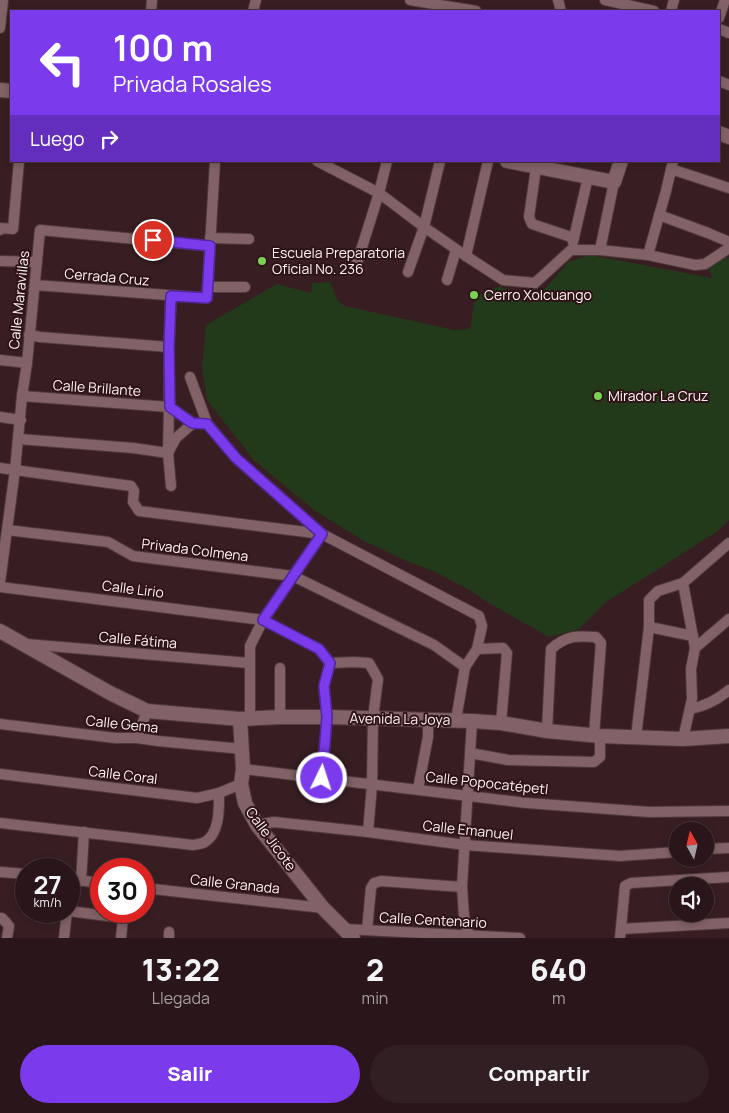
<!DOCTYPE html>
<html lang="es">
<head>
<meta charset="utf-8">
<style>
  :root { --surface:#2a161a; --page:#321f23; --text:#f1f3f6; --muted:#a59fa2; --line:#463539; --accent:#7c3aed }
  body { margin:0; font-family:Manrope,sans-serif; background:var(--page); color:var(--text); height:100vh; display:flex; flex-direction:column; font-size:19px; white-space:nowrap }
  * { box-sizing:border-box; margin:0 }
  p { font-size:16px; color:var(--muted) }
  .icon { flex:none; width:28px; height:28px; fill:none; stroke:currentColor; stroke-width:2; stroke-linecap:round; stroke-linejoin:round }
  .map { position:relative; height:938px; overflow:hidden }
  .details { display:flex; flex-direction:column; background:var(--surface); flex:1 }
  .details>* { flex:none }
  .banner { position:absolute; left:10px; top:10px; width:710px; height:152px; border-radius:0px; box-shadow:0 2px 8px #0003,0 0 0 1px var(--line); background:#7c3aed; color:#fff; overflow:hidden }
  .needle { width:32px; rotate:352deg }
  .fabs { position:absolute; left:669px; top:822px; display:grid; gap:10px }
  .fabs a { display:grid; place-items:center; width:45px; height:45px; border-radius:50%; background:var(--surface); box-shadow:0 2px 8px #0003,0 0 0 1px var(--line); font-size:25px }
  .speed { position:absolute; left:15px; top:858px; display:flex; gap:10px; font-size:25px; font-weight:700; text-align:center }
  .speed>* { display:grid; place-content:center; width:65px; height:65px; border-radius:50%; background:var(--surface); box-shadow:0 2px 8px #0003,0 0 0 1px var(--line); line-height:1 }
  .speed small { font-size:12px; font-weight:400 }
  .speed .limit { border:8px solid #d22; background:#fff; color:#111 }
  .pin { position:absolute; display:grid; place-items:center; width:42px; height:42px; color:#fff; margin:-21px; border:2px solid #fff; border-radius:50%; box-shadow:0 1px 5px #0007 }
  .me { position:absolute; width:55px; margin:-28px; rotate:4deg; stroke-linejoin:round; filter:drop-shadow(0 0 4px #0008) }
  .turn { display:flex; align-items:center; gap:18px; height:105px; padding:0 20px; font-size:22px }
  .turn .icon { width:65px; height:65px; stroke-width:2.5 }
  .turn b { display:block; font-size:35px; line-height:42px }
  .then { display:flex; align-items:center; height:48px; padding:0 20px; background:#0003; gap:10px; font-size:19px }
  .eta { display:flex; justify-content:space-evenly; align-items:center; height:85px; text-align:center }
  .eta b { font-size:30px; font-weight:800; line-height:35px }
  .primary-button { display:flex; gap:10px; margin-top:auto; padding:10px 20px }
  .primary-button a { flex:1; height:58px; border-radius:30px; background:var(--accent); color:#fff; font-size:20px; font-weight:800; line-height:58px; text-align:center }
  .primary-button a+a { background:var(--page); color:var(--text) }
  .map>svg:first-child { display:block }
  .green { fill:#223a19 }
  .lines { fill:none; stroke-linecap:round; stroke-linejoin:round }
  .street-casing { stroke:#503a3e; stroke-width:12 }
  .secondary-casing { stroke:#503a3e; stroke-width:16 }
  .street { stroke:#826266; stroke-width:10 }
  .secondary { stroke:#826266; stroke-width:14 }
  .route-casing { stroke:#51269a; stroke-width:12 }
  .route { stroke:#7c3aed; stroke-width:9 }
  .poi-dot { fill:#7bd156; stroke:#2e1418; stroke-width:2 }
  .labels { text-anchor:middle; stroke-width:4; stroke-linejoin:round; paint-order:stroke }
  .poi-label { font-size:14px; fill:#fff0f1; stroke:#2e1418; text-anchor:start }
  .street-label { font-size:14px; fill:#fff0f1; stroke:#2e1418 }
</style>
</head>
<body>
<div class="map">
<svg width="729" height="938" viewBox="0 0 729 938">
  <rect width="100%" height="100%" fill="#381e22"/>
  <polygon class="green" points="590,255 712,278 709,269 722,257 729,258 729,520 718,531 606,602 579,629 549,637 489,603 468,589 433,571 409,562 364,541 315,511 254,460 207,400 202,368 206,325 277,284 311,293 312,283 330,282 338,301 345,306 454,330 470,329 475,297 500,286 529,303 538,299 544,290 568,262"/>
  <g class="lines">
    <defs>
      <g id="street">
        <polyline points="410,0 476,11"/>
        <polyline points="558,0 561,11"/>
        <polyline points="605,0 654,11"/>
        <polyline points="151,11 152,0"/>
        <polyline points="253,11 256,0"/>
        <polyline points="671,11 674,0"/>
        <polyline points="719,18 725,0"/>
        <polyline points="0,28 3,0"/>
        <polyline points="719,29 729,33"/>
        <polyline points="719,81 729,85"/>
        <polyline points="317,161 379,193 424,227 466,256 503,280 535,283 571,250 600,250 648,255 695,265 705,264 729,248"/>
        <polyline points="536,168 529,217 532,224 574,238"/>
        <polyline points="671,169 729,188"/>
        <polyline points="659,215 708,233 729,242"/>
        <polyline points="0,230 0,228 13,229 19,161"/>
        <polyline points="210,238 249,239"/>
        <polyline points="573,242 588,177"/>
        <polyline points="600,250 614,182"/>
        <polyline points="648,255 666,191 673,161"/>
        <polyline points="466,256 488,161"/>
        <polyline points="0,261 37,262"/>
        <polyline points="357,263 379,193 387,161"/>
        <polyline points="408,272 424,227 440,161"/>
        <polyline points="447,280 456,250"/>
        <polyline points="35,285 207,298 215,161"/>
        <polyline points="207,287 245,287"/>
        <polyline points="29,335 40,337 169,347"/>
        <polyline points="0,360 27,363"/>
        <polyline points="190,377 207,423 236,458 322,534 479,616 482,626 477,649 465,667 456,720"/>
        <polyline points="22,396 169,407 193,423 207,423"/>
        <polyline points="0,417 21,420"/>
        <polyline points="19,439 133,448 168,453 176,438 193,423"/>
        <polyline points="0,468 131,486 134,491 133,502 139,511 322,534"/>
        <polyline points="171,486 168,453 169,407 169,347 171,296"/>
        <polyline points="7,530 108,542 133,556 293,576 434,645 465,667"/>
        <polyline points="0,582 15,470 22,396 27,363 40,230 210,246"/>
        <polyline points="683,583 695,648"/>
        <polyline points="0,587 263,620 319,649 330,663"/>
        <polyline points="649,627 693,636"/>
        <polyline points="26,644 249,663"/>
        <polyline points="477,649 503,648 507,653 501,723"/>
        <polyline points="330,663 354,662 369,663 378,679 373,718 372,785 368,832"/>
        <path d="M690,709c15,-3 27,-9 39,-19"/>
        <polyline points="280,717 280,668"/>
        <polyline points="250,718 250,646 263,620 322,534"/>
        <polyline points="0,724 115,738 137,738 158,741 242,749"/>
        <path d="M547,731l4,-82c16,-14 26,-13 45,-12l5,6 -7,92"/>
        <polyline points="636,737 649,627 649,600 658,591 683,583 729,543"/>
        <polyline points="137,738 147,711"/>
        <polyline points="683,739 692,699 691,669 695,648 729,619"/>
        <polyline points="470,753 508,760 594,762 600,757 600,736"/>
        <polyline points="243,769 527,803 649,812 729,811"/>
        <polyline points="0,774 197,798 219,793 241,784"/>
        <polyline points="322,778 327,717 324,686 330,663"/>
        <polyline points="418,789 428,737 428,719"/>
        <path d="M0,823l193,22c4,-1 9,-1 12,-3 15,-9 14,-34 14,-49"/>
        <polyline points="257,825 274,822 368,832 465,845 620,856 678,852"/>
        <polyline points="705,849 729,848"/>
        <polyline points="0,872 26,874"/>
        <polyline points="69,879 101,883"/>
        <polyline points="81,881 84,832"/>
        <polyline points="144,888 323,908"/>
        <polyline points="69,911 123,918 121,938"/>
        <polyline points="0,918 2,918 9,926 7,938"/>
        <polyline points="344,929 520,938"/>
        <polyline points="621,929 729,923"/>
        <polyline points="367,930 371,888 374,883 381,881 462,887"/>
        <polyline points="469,936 464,916 462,887 472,721"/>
        <polyline points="64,938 67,911"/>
        <polyline points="169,938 169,932"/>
        <polyline points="620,938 625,886 631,883 729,877"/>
      </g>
      <g id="secondary">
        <polyline points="0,90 11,91"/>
        <polyline points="719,133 729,137"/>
        <polyline points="507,161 614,182 621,161"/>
        <polyline points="0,631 110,693 147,711 240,719 280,717 327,717 472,721 501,723 547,731 600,736 683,739 729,736"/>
        <polyline points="240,719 243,769 241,784 245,803 257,825 323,908 353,938"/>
      </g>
    </defs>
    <use href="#street" class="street-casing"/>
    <use href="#secondary" class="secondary-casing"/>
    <use href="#street" class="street"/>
    <use href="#secondary" class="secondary"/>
  </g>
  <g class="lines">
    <defs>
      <polyline id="route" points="153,240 210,246 207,298 171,296 169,347 170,407 192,423 207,424 236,458 322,534 263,620 319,649 330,663 324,686 327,717 322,778"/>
    </defs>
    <use href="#route" class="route-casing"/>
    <use href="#route" class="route"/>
  </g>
  <g class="poi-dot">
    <circle cx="262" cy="261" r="5"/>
    <circle cx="474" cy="295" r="5"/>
    <circle cx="598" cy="396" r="5"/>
  </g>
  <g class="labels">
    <g class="poi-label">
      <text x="272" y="258">Escuela Preparatoria<tspan x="272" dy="16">Oficial No. 236</tspan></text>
      <text x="484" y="300">Cerro Xolcuango</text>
      <text x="608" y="401">Mirador La Cruz</text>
    </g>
    <g class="street-label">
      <text transform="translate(107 277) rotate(5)" y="5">Cerrada Cruz</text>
      <text transform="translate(19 300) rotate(-84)" y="5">Calle Maravillas</text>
      <text transform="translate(97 388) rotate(4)" y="5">Calle Brillante</text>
      <text transform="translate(195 550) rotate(7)" y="5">Privada Colmena</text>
      <text transform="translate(133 589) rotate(7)" y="5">Calle Lirio</text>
      <text transform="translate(138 640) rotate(5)" y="5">Calle Fátima</text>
      <text transform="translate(400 719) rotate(1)" y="5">Avenida La Joya</text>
      <text transform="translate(122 724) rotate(6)" y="5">Calle Gema</text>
      <text transform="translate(123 775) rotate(7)" y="5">Calle Coral</text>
      <text transform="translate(487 783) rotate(6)" y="5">Calle Popocatépetl</text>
      <text transform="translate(468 830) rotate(6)" y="5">Calle Emanuel</text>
      <text transform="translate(271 839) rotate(54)" y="5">Calle Jicote</text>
      <text transform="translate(235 884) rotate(6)" y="5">Calle Granada</text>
      <text transform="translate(433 920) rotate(3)" y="5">Calle Centenario</text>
    </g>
  </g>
</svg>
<div class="fabs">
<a><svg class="needle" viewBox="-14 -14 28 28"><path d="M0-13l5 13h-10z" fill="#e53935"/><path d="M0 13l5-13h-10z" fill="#a59fa2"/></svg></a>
<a><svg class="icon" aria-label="sound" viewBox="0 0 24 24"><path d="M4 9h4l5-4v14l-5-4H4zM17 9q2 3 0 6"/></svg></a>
</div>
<div class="speed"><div>27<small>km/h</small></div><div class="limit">30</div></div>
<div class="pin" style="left:153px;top:240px;background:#d93025"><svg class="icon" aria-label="arrive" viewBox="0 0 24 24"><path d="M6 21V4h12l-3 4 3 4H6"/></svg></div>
<svg class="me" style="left:322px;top:778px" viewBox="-20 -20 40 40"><circle r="17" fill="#7c3aed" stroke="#fff" stroke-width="3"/><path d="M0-11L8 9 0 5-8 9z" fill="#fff"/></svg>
<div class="banner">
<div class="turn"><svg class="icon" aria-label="left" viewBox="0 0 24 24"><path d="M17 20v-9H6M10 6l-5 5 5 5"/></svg><div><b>100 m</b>Privada Rosales</div></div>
<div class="then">Luego<svg class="icon" aria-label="right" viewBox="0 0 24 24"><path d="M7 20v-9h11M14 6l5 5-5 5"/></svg></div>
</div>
</div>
<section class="details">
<div class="eta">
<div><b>13:22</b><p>Llegada</p></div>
<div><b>2</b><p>min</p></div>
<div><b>640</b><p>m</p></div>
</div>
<div class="primary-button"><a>Salir</a><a>Compartir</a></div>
</section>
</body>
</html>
